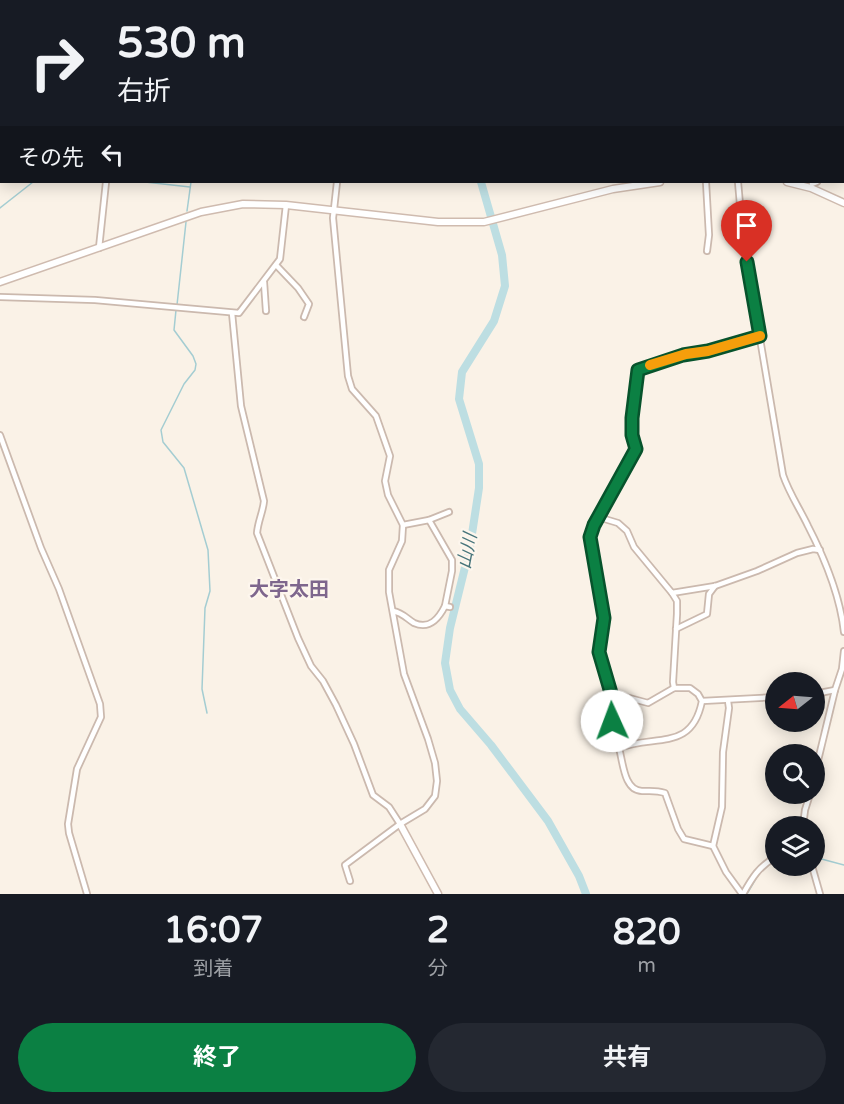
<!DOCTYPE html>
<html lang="ja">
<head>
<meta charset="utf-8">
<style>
  :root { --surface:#171b24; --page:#242831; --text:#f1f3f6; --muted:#9ea1a6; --accent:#0b8043 }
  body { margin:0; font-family:"Varela Round","Noto Sans JP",sans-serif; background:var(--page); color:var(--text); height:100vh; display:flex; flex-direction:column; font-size:22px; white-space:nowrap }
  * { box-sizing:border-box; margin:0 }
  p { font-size:20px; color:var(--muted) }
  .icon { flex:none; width:33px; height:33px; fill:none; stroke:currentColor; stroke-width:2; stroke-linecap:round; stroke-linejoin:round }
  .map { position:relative; height:894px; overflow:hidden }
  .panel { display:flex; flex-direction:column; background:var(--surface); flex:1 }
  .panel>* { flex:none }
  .banner { position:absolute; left:0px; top:0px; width:844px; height:183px; box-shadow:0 3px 15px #0003; background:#171b24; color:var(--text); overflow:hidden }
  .needle { width:39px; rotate:253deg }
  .tools { position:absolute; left:765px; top:672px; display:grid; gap:12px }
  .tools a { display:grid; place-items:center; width:60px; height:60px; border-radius:50%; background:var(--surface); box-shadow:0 3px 15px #0003; font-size:30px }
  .pin { position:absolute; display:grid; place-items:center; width:51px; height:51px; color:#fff; margin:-62px -26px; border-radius:50% 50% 50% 0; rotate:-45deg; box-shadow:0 0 6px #0007 }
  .pin .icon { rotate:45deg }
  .me { position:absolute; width:66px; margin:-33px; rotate:358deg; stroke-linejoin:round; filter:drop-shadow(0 0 4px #0008) }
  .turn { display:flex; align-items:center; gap:21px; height:126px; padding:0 18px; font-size:27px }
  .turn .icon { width:78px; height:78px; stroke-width:2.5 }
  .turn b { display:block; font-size:42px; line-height:51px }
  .then { display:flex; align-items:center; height:57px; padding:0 18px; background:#0003; gap:12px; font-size:22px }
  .eta { display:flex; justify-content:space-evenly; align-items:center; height:102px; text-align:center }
  .eta b { font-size:36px; font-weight:700; line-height:42px }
  .action { display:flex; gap:12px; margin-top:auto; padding:12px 18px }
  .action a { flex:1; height:69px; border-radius:36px; background:var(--accent); color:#fff; font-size:24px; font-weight:700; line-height:69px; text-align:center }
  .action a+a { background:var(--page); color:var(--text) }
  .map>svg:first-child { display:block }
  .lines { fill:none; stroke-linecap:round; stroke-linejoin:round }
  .stream { stroke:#a4cdd2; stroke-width:1.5 }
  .river { stroke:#bddee2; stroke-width:8 }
  .street-casing { stroke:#cbb9ae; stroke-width:8 }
  .secondary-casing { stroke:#cfbbaf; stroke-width:9 }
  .street { stroke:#fff; stroke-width:4.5 }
  .secondary { stroke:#fff; stroke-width:6 }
  .route-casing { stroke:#07532c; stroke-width:15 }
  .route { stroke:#0b8043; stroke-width:10 }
  .slow { stroke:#f59e0b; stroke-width:10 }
  .labels { text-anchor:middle; stroke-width:4.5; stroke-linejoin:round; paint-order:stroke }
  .water-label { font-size:18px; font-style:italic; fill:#47757b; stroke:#fdf6ed }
  .quarter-label { font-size:20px; font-weight:bold; fill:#7e668d; stroke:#fdf6ed }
</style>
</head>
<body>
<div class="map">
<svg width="844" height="894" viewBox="0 0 844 894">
  <rect width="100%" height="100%" fill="#faf2e7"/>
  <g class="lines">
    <g class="stream">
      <polyline points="378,0 390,2"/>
      <polyline points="354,2 355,0"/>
      <polyline points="145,182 190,187"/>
      <polyline points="0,208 33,182"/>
      <polyline points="187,211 191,182"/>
      <polyline points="177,305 186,222"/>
      <polyline points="176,310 174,330 193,356 196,364 195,370 184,384 161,430 163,442 184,468 208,550 210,591 205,608 202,689 207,713"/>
      <polyline points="814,857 844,865"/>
      <polyline points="747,894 758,875 765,867"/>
    </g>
    <g class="river">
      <polyline points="493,2 494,0"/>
      <polyline points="481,182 502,255 505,286 494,321 462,372 459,399 479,464 479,488 470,547 450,628 445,663 450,690 460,709 491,745 548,821 579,876 586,894"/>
    </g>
    <defs>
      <g id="street">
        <polyline points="649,0 649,2"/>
        <polyline points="13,2 14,0"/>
        <polyline points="128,2 128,0"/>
        <polyline points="359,2 359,0"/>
        <polyline points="566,2 566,0"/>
        <polyline points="737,2 737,0"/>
        <polyline points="0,30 2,26"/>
        <polyline points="843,66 844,66"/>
        <polyline points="843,171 844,170"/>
        <polyline points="337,182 333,218 348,376 352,389 376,416 390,456 385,481 388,495 403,525 402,541 389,570 389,592 404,674 428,739 435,763 437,781 435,796 425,809 400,824 345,865 350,881"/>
        <polyline points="706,182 709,235 707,251"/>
        <path d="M738,182l5,56 40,237c6,18 17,34 25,51 17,33 32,69 36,106"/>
        <polyline points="812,184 817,182"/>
        <polyline points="99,248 106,182"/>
        <polyline points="276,265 298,288 309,304 304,317"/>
        <polyline points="264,282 266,311"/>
        <polyline points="0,297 95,300 239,313 280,259 286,205"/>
        <path d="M232,313l9,93 23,95c-1,11 -6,20 -7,32l41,105 13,28 12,15 13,24 18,39 19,51 16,12 11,17"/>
        <polyline points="0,435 41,548 59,589 100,704 101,717 77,769 68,824 69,833 87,894"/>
        <polyline points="598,517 618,523 627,531 634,547 672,593 715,586 757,571 797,553 813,549 820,550"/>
        <polyline points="429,520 452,560 452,571 445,606"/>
        <polyline points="403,525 429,520 449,512"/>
        <path d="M672,593l5,8v13l-4,68 1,6h16l8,6 4,7c-10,51 -47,33 -83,47 4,14 5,43 23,43 9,0 14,-1 23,2l13,36 6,10 29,7"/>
        <path d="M393,611c10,2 13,7 21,12 16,7 25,-5 31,-17l5,1"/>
        <polyline points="676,629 707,614 709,594 715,586"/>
        <polyline points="611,693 648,703 674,688"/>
        <polyline points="814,694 835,690"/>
        <polyline points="702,701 776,697"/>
        <polyline points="728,701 729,708 723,752 722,807 713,846 726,872 742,894"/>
        <polyline points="619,748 612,721 609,702 611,693 599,652 604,618 590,537 594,525 636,449 632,435 632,418 638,370 686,354 708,351 760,336"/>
        <polyline points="814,777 835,690 842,669 844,651"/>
        <polyline points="803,826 805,810 810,794"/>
        <polyline points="812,866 820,894"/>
        <path d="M743,894c9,-16 16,-28 33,-37"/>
      </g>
      <g id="secondary">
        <polyline points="787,182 811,188 844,203"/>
        <polyline points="0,282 201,212 243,204 286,205 438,222 484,222 613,189 660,182"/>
        <polyline points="400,824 438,894"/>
      </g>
    </defs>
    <use href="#street" class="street-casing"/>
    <use href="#secondary" class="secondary-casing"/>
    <use href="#street" class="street"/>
    <use href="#secondary" class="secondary"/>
  </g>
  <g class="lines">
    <defs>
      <polyline id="route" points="612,721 609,702 611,693 599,652 604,618 590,537 594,525 636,449 632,435 632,418 638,370 683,355 708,351 760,336 747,262"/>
    </defs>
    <use href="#route" class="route-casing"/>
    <use href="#route" class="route"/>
    <polyline class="slow" points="650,365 686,354 708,351 760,336"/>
  </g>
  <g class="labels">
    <g class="water-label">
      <text transform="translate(467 551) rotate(-79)" y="6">山川</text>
    </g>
    <g class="quarter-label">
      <text x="289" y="596">大字太田</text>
    </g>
  </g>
</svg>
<div class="tools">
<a><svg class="needle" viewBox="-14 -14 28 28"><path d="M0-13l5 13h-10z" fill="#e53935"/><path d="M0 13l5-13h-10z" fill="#9ea1a6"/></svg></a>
<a><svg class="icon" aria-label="search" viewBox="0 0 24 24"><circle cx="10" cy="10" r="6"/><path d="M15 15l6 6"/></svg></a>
<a><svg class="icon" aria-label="layers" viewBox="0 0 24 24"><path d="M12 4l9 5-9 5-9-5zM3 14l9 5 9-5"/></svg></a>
</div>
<div class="pin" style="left:747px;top:262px;background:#d93025"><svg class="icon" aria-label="arrive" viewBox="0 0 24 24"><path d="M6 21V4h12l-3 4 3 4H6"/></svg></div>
<svg class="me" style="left:612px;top:721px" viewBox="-20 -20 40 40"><circle r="19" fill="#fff"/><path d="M0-13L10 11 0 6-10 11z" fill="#0b8043"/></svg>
<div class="banner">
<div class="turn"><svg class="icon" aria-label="right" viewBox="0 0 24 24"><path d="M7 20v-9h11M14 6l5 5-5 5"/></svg><div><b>530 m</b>右折</div></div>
<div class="then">その先<svg class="icon" aria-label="left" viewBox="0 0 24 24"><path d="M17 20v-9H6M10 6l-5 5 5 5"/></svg></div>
</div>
</div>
<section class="panel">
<div class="eta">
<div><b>16:07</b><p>到着</p></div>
<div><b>2</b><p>分</p></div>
<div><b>820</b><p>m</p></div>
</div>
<div class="action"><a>終了</a><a>共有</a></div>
</section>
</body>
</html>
